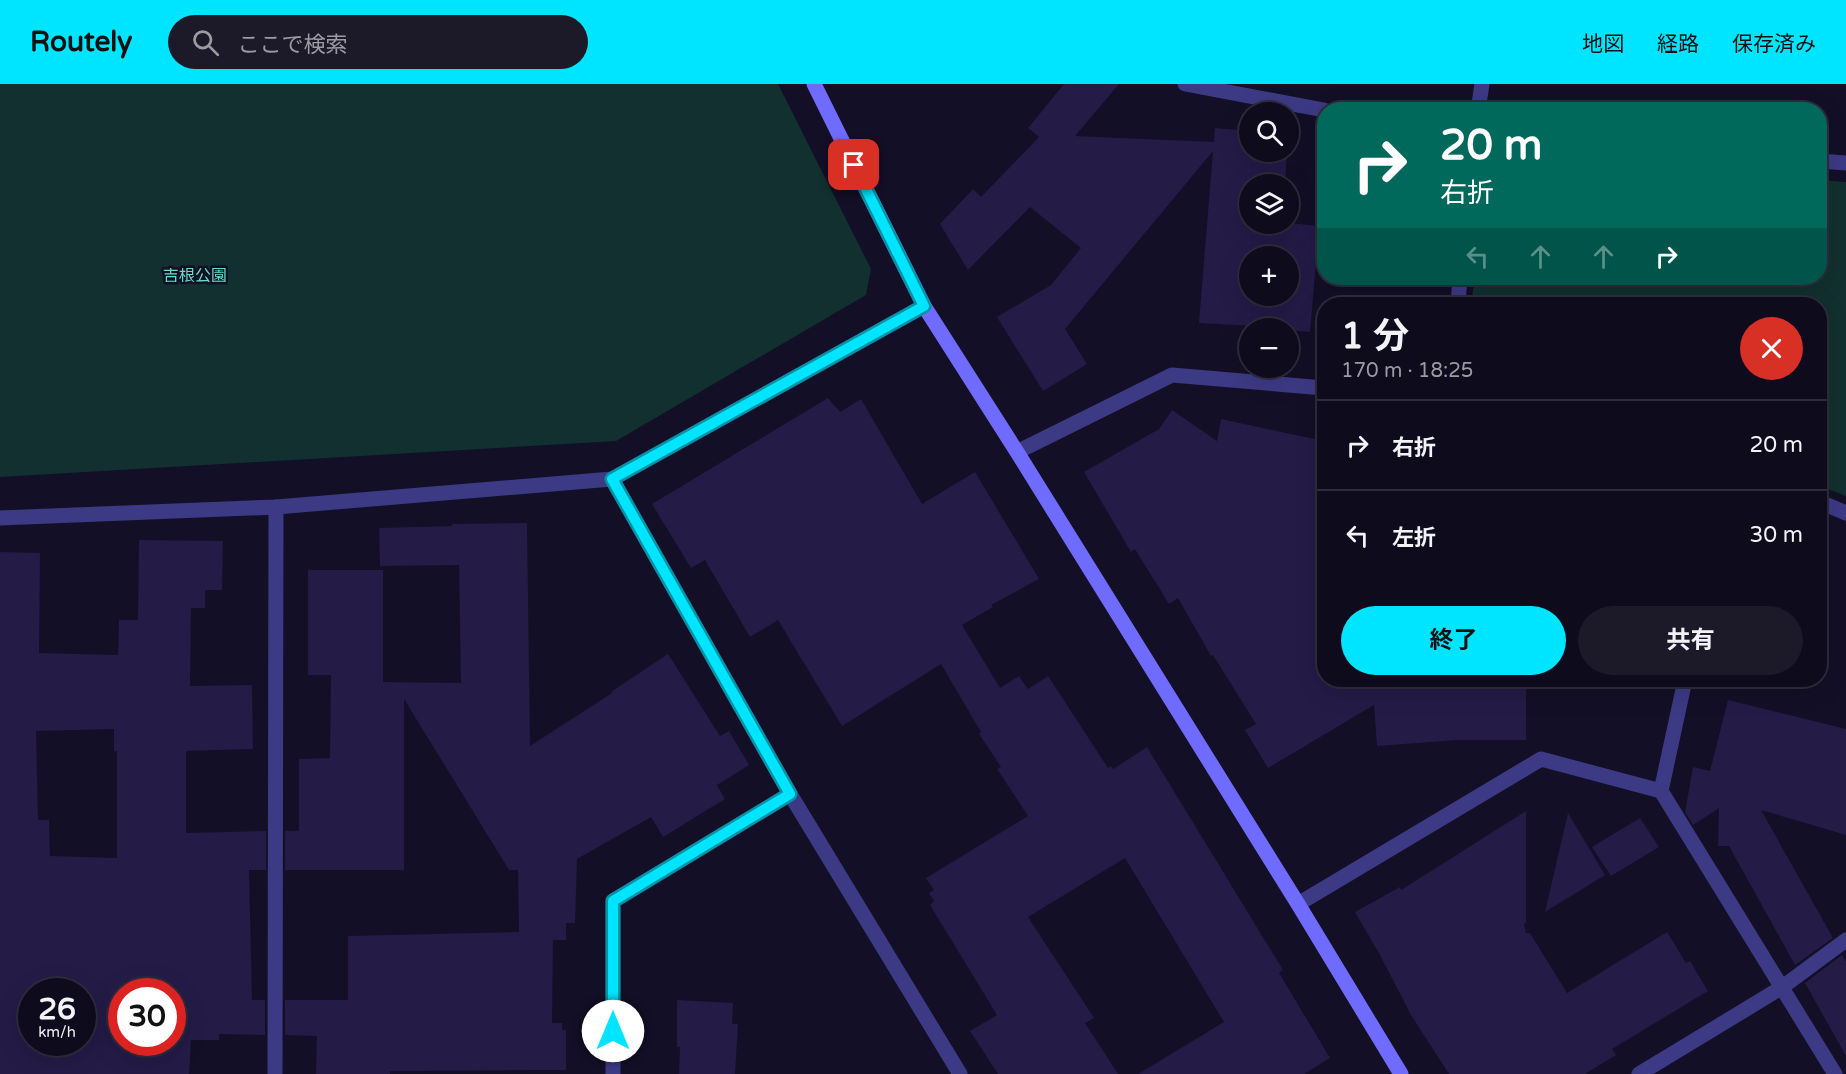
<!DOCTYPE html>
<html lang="ja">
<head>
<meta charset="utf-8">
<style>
  :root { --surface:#0e0b1c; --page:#1c1929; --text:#f1f3f6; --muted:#9b9ba3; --line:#2e2b3b; --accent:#00e5ff }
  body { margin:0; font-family:"Varela Round","Noto Sans JP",sans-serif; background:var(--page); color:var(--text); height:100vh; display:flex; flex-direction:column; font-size:22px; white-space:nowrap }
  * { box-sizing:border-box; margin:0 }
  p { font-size:20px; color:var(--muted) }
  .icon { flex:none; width:33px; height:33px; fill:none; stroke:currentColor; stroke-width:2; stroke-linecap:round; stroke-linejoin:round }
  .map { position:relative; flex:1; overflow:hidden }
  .sheet { position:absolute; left:1317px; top:213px; width:510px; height:390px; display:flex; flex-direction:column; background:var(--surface); border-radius:24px; box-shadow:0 6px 24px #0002,0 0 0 2px var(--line) }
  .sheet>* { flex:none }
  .top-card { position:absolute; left:1317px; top:18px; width:510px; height:183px; border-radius:24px; box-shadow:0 6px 24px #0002,0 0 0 2px var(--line); background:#00695c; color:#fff; overflow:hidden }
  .controls { position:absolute; left:1239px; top:18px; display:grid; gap:12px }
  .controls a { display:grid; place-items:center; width:60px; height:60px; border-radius:50%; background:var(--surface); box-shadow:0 6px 24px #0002,0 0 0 2px var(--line); font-size:30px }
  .speed { position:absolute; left:18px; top:894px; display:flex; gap:12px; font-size:30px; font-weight:700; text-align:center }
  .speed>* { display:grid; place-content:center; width:78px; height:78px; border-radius:50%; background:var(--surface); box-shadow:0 6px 24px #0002,0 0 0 2px var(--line); line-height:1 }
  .speed small { font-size:15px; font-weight:400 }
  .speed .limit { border:9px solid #d22; background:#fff; color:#111 }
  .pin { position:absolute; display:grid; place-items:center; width:51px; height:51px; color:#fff; margin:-26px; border-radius:12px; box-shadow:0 3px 9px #0006 }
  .me { position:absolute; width:66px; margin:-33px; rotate:0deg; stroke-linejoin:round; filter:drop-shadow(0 0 4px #0008) }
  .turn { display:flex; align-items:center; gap:21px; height:126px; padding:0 24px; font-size:27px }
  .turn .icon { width:78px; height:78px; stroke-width:2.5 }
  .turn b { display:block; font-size:42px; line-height:51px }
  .lanes { display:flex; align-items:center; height:57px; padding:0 24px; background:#0003; justify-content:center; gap:30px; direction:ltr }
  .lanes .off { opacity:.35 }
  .round { display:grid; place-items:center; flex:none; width:63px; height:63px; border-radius:32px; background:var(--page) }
  .summary { display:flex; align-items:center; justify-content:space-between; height:102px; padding:0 24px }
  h1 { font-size:36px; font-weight:700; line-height:45px }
  .cta { display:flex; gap:12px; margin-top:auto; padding:12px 24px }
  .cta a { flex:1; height:69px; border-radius:36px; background:var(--accent); color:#111; font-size:24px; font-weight:700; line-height:69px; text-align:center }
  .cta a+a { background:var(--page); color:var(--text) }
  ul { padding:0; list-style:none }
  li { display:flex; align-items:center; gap:18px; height:90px; padding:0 24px; border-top:2px solid var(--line) }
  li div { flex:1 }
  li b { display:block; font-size:22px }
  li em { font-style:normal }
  header { display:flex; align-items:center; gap:36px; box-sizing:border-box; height:84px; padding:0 30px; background:var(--accent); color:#111 }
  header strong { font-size:28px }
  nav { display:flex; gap:33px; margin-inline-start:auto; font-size:21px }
  .search { width:420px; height:54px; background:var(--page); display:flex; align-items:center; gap:15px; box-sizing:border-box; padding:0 21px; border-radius:33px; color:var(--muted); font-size:22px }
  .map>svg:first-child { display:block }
  .green { fill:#12302f }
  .building { fill:#241b47; fill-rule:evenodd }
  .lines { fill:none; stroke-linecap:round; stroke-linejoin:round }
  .street { stroke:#3d3a85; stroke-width:15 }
  .secondary { stroke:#6f6bff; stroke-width:15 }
  .route-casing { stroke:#0095a6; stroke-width:15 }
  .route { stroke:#00e5ff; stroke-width:10 }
  .labels { text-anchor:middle; stroke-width:5; stroke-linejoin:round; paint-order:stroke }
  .park-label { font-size:16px; fill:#5fe0c0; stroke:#130f26 }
</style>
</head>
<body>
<header>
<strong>Routely</strong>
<div class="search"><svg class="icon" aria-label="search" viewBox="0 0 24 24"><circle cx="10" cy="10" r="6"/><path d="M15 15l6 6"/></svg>ここで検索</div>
<nav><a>地図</a><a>経路</a><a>保存済み</a></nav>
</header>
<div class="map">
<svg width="1846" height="990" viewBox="0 0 1846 990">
  <rect width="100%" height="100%" fill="#130f26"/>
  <g class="green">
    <polygon points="0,0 778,0 871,185 866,211 616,357 0,393"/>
    <polygon points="1820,96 1846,98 1846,412 1820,402 1820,220 1471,220 1475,194 1820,194"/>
  </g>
  <g class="building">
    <path d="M1064,0h55l-44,52 139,6 1,-14 35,3v21h37l-2,32h-35v40l38,-1 31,3 -9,106 -22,-2v-2l-89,-5 14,-172 -148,178 22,35 -44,27 -46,-74 54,-32 30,-37 -51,-41 -62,63 -28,-46 33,-35 8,8 58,-60 -11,-9zM1250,172h38v40h-38z"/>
    <polygon points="828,314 840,328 861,315 922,420 975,388 1039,495 991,521 993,523 962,541 1000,604 1019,592 1028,605 1048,592 1108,684 1111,682 1113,685 1147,663 1283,886 1279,889 1330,974 1304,990 1138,990 1224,938 1125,774 1028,833 1094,934 1085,939 1118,990 998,990 970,947 997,931 930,821 934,817 929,809 934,806 926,794 1028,732 997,685 1001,683 979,650 981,648 941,580 842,642 778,536 750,553 705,476 691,484 652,420"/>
    <polygon points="1172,326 1217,357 1221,335 1324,357 1324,596 1526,596 1526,656 1458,656 1377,662 1374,621 1268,684 1245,646 1256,640 1213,571 1211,572 1178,514 1169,520 1135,465 1131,468 1084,388 1159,345"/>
    <polygon points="527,439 530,662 612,609 611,608 668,570 720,652 729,647 749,681 717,701 725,715 663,753 651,733 577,775 575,839 566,839 566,856 553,856 552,939 562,939 562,946 566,946 566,986 390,987 390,990 316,990 317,952 285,951 285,916 348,916 348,852 519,848 518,786 509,786 404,615 404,786 285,786 285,747 299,747 299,675 330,674 331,591 308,591 308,486 383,486 383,598 461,599 459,481 380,482 379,444 452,442 452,440"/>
    <path d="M139,456l84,1 -1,49h-17v18h-14l-1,78 62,-1 1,64 -67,2v82l80,-2v39h-17l3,130h13v35l-46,-1v6h-28l-2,34h-189v-522l40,1 -1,100 79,2 1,-35h19zM114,645v22h3v107l-67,-2 -1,-36h-11l-2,-89zM32,908h50v50h-50zM122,908h50v50h-50z"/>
    <polygon points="1728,616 1846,645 1846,751 1761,726 1833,854 1795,881 1729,762 1718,762 1719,724 1693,741 1685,728 1693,683 1710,687"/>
    <polygon points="1526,727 1526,839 1524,840 1526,849 1530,849 1567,909 1667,848 1686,879 1690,877 1708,907 1612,965 1616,971 1585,990 1449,990 1411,931 1380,871 1355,828 1400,803 1401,806"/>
    <polygon points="1568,729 1605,791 1545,828"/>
    <polygon points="1640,734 1659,763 1611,792 1592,763"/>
    <polygon points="1842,871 1846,878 1846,972 1805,899"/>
    <polygon points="677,916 733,919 732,940 738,940 735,990 679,990 680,963 677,963"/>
  </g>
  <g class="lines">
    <g class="street">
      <polyline points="1185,0 1324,26"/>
      <polyline points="1478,26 1482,0"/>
      <polyline points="1820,77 1846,79"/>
      <polyline points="1458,220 1460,194"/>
      <polyline points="1017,368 1172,291 1324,304"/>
      <polyline points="612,395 790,710 960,990"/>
      <polyline points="1820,418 1846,429"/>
      <polyline points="0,434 276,423 612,395 924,222"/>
      <polyline points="1685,596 1661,707 1835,990"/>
      <polyline points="1298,820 1541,675 1661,707"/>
      <polyline points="275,990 276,423"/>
      <polyline points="613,990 613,817 790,710"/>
      <polyline points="1639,990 1781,904 1846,856"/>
    </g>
    <polyline class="secondary" points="814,0 924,222 1017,368 1298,820 1401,990"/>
  </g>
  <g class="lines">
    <defs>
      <polyline id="route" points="613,947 613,817 790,710 612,395 924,222 854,81"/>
    </defs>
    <use href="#route" class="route-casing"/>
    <use href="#route" class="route"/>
  </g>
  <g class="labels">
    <g class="park-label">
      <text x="195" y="197">吉根公園</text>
    </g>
  </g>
</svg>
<div class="controls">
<a><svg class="icon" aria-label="search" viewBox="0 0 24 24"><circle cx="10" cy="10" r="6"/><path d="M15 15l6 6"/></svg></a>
<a><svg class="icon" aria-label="layers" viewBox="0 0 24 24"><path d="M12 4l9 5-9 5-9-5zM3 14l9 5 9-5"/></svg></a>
<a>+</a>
<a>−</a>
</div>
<div class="speed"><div>26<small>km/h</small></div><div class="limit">30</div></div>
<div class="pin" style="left:854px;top:81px;background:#d93025"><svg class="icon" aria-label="arrive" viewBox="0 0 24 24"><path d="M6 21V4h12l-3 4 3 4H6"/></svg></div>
<svg class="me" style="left:613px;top:947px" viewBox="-20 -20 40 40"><circle r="19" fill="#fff"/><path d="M0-13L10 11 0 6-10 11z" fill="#00e5ff"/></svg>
<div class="top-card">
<div class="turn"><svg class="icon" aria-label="right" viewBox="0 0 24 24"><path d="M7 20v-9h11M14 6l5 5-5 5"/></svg><div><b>20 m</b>右折</div></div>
<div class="lanes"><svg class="icon off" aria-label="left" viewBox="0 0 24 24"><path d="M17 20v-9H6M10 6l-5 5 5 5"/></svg><svg class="icon off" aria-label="ahead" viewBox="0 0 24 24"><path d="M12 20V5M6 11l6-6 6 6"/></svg><svg class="icon off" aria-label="ahead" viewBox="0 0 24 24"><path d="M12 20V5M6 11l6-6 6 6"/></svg><svg class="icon" aria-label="right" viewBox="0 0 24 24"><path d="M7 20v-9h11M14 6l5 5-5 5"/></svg></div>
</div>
<section class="sheet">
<div class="summary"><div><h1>1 分</h1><p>170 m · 18:25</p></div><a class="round" style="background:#d93025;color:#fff"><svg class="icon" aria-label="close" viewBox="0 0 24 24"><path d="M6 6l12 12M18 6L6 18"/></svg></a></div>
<ul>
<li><svg class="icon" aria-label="right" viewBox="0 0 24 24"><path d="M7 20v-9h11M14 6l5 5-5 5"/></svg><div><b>右折</b></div><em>20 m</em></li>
<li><svg class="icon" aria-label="left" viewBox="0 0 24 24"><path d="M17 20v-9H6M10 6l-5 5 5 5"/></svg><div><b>左折</b></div><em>30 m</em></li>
</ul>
<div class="cta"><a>終了</a><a>共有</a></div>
</section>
</div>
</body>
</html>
